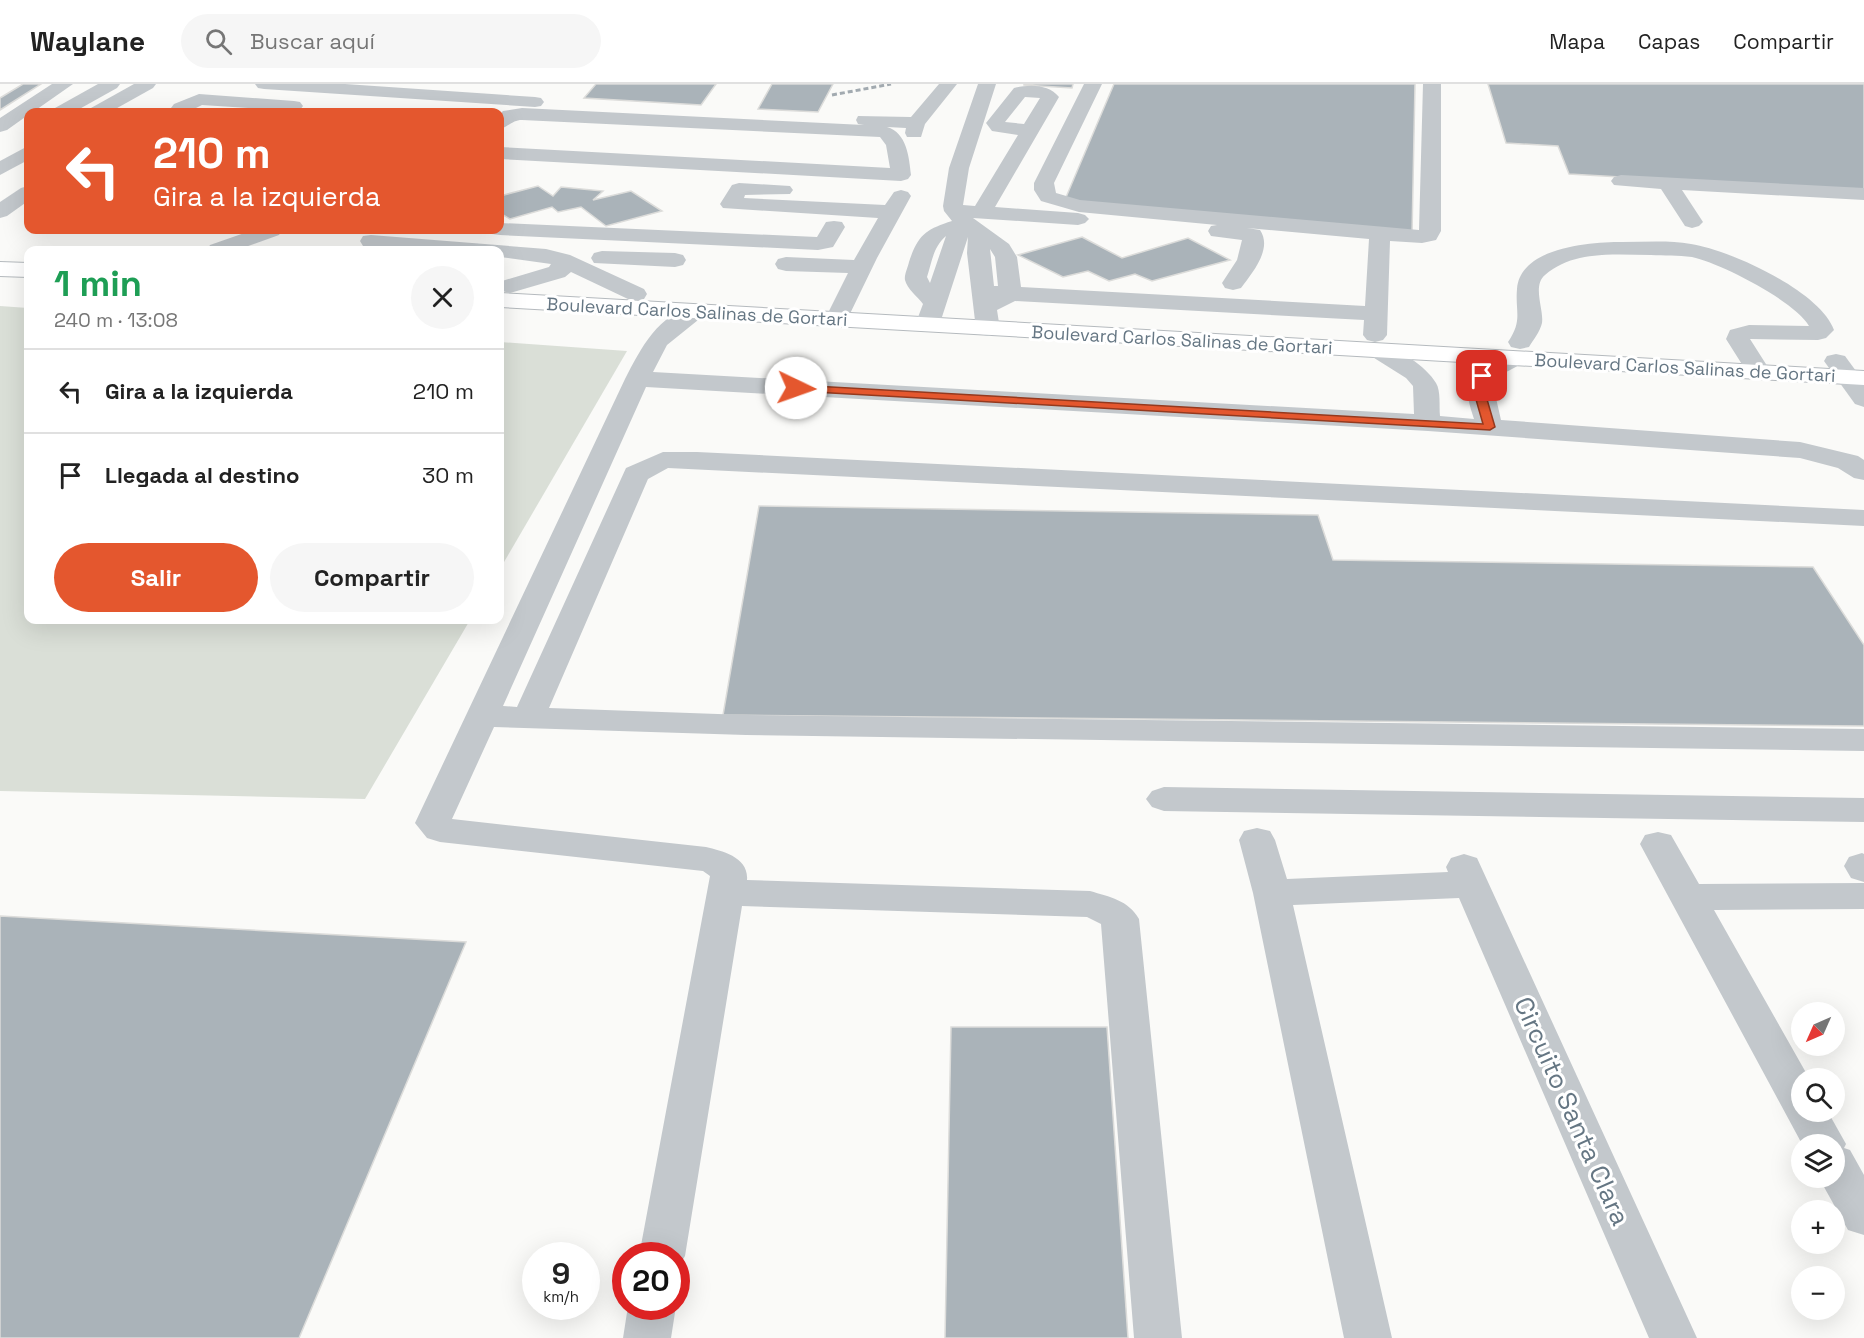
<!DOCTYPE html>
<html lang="es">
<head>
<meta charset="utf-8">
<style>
  :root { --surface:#fff; --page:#f6f6f6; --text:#222; --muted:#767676; --line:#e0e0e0; --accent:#e4572e }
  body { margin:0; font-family:"Space Grotesk",sans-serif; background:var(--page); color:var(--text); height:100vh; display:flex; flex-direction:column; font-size:22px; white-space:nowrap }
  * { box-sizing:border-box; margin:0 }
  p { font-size:20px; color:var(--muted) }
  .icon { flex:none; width:33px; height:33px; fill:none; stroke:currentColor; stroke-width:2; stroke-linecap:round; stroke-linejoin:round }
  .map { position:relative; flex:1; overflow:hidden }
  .panel { position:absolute; left:24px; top:162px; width:480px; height:378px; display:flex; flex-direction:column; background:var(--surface); border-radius:12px; box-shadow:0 6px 24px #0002 }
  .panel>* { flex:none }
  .banner { position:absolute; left:24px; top:24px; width:480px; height:126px; border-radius:12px; box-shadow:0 6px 24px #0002; background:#e4572e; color:#fff; overflow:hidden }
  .needle { width:39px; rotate:225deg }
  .fabs { position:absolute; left:1791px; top:918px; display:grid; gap:12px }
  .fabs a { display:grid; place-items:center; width:54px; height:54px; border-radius:50%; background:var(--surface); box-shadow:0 6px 24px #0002; font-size:30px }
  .speed { position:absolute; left:522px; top:1158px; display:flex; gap:12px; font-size:30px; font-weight:700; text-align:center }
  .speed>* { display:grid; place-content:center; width:78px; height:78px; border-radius:50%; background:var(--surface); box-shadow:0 6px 24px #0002; line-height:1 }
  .speed small { font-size:15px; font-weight:400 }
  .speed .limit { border:9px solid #d22; background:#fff; color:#111 }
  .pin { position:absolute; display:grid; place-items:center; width:51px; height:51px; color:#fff; margin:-26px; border-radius:12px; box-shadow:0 3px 9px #0006 }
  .me { position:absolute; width:66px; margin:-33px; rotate:93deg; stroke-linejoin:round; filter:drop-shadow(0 0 4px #0008) }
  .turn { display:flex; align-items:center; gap:21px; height:126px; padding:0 30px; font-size:27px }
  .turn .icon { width:78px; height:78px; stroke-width:2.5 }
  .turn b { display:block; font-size:42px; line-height:51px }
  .round { display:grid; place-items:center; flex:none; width:63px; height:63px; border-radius:32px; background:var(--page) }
  .overview { display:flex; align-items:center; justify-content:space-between; height:102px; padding:0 30px }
  h1 { font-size:36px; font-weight:800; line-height:45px; color:#1e9e55 }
  .button { display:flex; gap:12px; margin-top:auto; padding:12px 30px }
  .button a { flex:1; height:69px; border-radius:36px; background:var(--accent); color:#fff; font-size:24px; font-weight:800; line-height:69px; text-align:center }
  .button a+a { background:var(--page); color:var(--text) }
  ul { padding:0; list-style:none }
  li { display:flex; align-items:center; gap:18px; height:84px; padding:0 30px; border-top:2px solid var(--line) }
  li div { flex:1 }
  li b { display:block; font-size:22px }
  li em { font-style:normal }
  header { display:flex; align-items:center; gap:36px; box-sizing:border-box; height:84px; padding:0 30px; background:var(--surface); border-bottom:2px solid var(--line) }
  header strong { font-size:28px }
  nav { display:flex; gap:33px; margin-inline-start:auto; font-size:21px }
  .search { width:420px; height:54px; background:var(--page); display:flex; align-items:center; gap:15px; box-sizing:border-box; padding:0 21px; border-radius:33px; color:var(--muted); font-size:22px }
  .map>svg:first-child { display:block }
  .green { fill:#dadfd7 }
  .building { fill:#aab3b9; stroke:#dcdcda; stroke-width:1.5 }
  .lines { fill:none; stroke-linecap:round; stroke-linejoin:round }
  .major-casing { stroke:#b5babe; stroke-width:2 }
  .minor { fill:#c3c8cc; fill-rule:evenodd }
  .major { fill:#fff; fill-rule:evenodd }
  .rail { stroke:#a2aab0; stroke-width:3; stroke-dasharray:5 3; stroke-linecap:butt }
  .route { fill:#e4572e; stroke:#94391e; stroke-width:1.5 }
  .labels { text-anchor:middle; stroke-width:6; stroke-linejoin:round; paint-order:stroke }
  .far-street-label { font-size:18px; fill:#657683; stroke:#fff }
  .near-street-label { font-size:26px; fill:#657683; stroke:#fff }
</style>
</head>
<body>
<header>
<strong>Waylane</strong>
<div class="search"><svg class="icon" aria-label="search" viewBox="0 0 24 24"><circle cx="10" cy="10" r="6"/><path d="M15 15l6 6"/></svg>Buscar aquí</div>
<nav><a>Mapa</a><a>Capas</a><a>Compartir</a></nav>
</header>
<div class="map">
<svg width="1864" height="1254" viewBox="0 0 1864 1254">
  <rect width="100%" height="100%" fill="#fafaf8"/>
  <g class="green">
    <polygon points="0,222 28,224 28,536 470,536 365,715 0,707"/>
    <polygon points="500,258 627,267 500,485"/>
  </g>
  <g class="building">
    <polygon points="23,0 41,0 0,26 0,14"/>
    <polygon points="596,0 716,0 701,21 584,14"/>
    <polygon points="772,0 833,0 818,28 758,25"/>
    <polygon points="1073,0 1072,4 1024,1 1024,0"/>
    <polygon points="1114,0 1415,0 1412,151 1064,118"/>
    <polygon points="1488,0 1864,0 1864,107 1569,90 1558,62 1506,59"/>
    <polygon points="538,102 553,112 561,103 603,107 593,116 631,107 662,127 606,142 581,123 558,128 552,123 510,135 500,129 500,112"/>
    <polygon points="1082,153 1122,174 1188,154 1230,176 1152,197 1135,190 1109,197 1088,187 1063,193 1018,171"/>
    <polygon points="759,422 1318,431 1333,476 1813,483 1864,561 1864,642 723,631"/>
    <polygon points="0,832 466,858 299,1254 0,1254"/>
    <polygon points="951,943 1107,943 1128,1254 945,1254"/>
  </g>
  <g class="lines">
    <defs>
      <g id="major">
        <polygon points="0,178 28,179 28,193 0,192"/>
        <polygon points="500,209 1864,287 1864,301 500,223"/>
      </g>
    </defs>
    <use href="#major" class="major-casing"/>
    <g class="minor">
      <polygon points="52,0 73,0 33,28 28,28 28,31 7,46 0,48 0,34"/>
      <polygon points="98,0 120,0 117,4 74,28 53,28 55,24"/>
      <polygon points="134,0 156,0 153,4 110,28 89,28 91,24"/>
      <polygon points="255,0 345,0 535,13 541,14 544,18 541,22 535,23 264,5 258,4"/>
      <path d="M939,0h18l-32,40 -4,13h-14l-2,-4 1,-5 -19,-1c20,6 22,30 24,48l-3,4 -7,2 -401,-22v-12l390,21 -4,-23 -6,-8 -358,-17c-9,0 -13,6 -22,9v-15l3,-3 19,-3 342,17 -6,-1 -2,-4 2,-4 53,1z"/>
      <path d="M978,0h18l-27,84 -6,37 12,1 43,-71 -26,-4 -6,-8 28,-35c15,-4 35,-4 45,9l-64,110 83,6 7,2 4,4 -4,4 -7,2 -105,-7 36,26 8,13 4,30 344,19 4,-67 -122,-11 13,2c13,19 -8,43 -19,58l-8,2 -8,-2 -3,-5 15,-23 5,-20 -31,-4 -3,-5 3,-5 6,-1 -138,-13 -38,-11 -7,-11v-7l50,-99h18l-48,99 2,10 24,7 339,30 4,-146h18v147l-5,9 -14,3 -32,-2 -3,94 -4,5 -8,2 -8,-2 -4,-5 1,-15 -349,-19 -18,9 3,19 -4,5 -8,2 -8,-2 -4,-5 -9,-76 1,-16 -27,83 -4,5 -8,2 -8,-2 -4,-5 6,-16c-5,-7 -16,-15 -18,-24 -1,-5 3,-13 4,-18 9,-28 18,-33 43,-41l-8,-10 -1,-5 6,-38zM1025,13l15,1 -16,26 -19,-2zM946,152l-16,47 -3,-6c5,-15 6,-30 19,-41zM990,165l5,8 3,29h-4z"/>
      <polygon points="199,10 294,17 300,18 303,22 300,26 294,27 202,21 196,24 200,28 173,28 171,24 174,20"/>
      <polygon points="28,62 28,76 0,91 0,77"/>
      <polygon points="1621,91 1864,104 1864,116 1682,106 1703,138 1699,142 1692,144 1685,142 1661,105 1614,101 1611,97 1614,93"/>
      <polygon points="739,99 790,102 793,106 790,110 745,111 744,114 885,121 894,108 901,106 908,108 911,112 877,174 845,240 837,242 829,240 825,235 848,189 786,187 778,185 775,180 778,175 786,173 854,176 878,134 723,124 720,120 732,101"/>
      <polygon points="28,102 28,117 7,132 0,134 0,118 21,104"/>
      <polygon points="834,137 842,138 845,143 833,163 818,166 500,151 492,150 490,146 500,146 500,139 817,153 826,138"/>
      <polygon points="253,146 282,146 279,151 237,166 207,166 210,161"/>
      <polygon points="371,151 546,165 570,171 644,205 647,210 644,215 636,217 628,215 571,188 565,193 510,209 502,207 500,203 502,197 549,183 551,180 500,173 500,166 411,166 363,162 360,157 363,152"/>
      <path d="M1622,158c23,0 47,-2 69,2 39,6 129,47 143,86l-8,8 -8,2 -68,-1 21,33 -3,5 -9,2 -9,-2 -24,-38 4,-9 19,-5 60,1c-14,-25 -89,-63 -117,-69 -14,-2 -28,-1 -41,-2 -36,0 -77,-5 -106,20 -13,11 -1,34 -3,48 -2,9 -9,17 -13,24l-9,2 -9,-2 -3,-5c15,-22 7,-30 9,-53 3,-42 74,-47 105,-47z"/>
      <polygon points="602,167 675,169 683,171 686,176 683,181 675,183 594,179 591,174 594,169"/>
      <path d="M696,221l8,2 4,5 -41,33 -14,27 761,42 -1,-28 -7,-8 -35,-22 -3,-5 3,-5c20,-5 55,20 65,37 5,8 3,23 4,33l34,3c-3,-10 -8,-23 -6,-34 3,-21 35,-36 54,-31l3,5c-8,12 -26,11 -32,26l8,35 299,22 58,14 6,4v20l-10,-2 -16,-10 -38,-10 -372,-27 -782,-44 -143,319 14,1 109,-239 37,-16h34l1167,58v16l-1196,-58 -20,11 -99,229 197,7 1118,14v22l-1118,-16 -252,-8 -42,92 254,28c16,4 43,10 41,33l343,11c20,6 38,9 49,28l43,419h-48l-33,-414 -14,-7 -345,-11 -57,350 -9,15v-15h-37l71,-380 -7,-5 -263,-29 -13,-4 -12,-15 210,-444c16,-31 33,-65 71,-74z"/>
      <polygon points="1836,270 1845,272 1864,298 1864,323 1855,320 1824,277 1827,272"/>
      <polygon points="1164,703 1864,714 1864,738 1164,727 1152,723 1146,715 1152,707"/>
      <polygon points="1257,744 1270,747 1275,756 1287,795 1448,788 1446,783 1451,774 1464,770 1477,774 1697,1254 1649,1254 1459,814 1293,821 1392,1254 1344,1254 1253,809 1239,756 1244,747"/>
      <polygon points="1658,748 1671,751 1699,800 1864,799 1864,825 1714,826 1809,994 1802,994 1802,1028 1828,1028 1846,1060 1844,1064 1850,1066 1864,1091 1864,1151 1848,1146 1819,1094 1834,1094 1834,1060 1802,1060 1640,760 1645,751"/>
      <polygon points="1862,769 1864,770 1864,798 1851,794 1844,782 1849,773"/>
      <polygon points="628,1222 676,1222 671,1254 623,1254"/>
    </g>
    <use href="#major" class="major"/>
    <polyline class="rail" points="832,11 891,0"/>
  </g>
  <polygon class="route" points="1482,289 1487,292 1484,305 1495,343 1490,346 796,307 791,304 796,301 1483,340 1473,305 1477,292"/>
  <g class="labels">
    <g class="far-street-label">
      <text transform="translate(697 228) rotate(3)" y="6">Boulevard Carlos Salinas de Gortari</text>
      <text transform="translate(1182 256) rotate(3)" y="6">Boulevard Carlos Salinas de Gortari</text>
      <text transform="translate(1685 284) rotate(3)" y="6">Boulevard Carlos Salinas de Gortari</text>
    </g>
    <g class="near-street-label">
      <text transform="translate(1572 1027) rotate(66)" y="9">Circuito Santa Clara</text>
    </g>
  </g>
</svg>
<div class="fabs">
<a><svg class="needle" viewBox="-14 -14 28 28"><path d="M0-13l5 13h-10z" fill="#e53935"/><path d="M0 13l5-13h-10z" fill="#767676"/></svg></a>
<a><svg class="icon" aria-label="search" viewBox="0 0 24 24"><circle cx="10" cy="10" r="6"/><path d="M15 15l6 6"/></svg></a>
<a><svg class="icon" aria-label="layers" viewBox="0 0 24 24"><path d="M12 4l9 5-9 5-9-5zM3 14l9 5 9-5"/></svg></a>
<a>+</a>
<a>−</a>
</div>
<div class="speed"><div>9<small>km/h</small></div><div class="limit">20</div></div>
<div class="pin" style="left:1482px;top:292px;background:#d93025"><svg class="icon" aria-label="arrive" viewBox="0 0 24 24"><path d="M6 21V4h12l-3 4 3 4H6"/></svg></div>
<svg class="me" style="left:796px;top:304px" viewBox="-20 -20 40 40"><circle r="19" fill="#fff"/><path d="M0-13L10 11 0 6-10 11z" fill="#e4572e"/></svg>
<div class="banner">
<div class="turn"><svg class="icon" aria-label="left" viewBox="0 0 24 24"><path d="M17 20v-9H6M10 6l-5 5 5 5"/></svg><div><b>210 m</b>Gira a la izquierda</div></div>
</div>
<section class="panel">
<div class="overview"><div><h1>1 min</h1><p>240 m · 13:08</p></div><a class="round"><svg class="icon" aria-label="close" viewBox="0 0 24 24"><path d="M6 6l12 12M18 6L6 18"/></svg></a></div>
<ul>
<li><svg class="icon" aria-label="left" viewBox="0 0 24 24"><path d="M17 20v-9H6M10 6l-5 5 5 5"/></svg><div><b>Gira a la izquierda</b></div><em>210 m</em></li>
<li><svg class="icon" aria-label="arrive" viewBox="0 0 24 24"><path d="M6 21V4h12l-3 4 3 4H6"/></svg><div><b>Llegada al destino</b></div><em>30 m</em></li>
</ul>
<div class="button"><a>Salir</a><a>Compartir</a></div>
</section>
</div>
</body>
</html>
